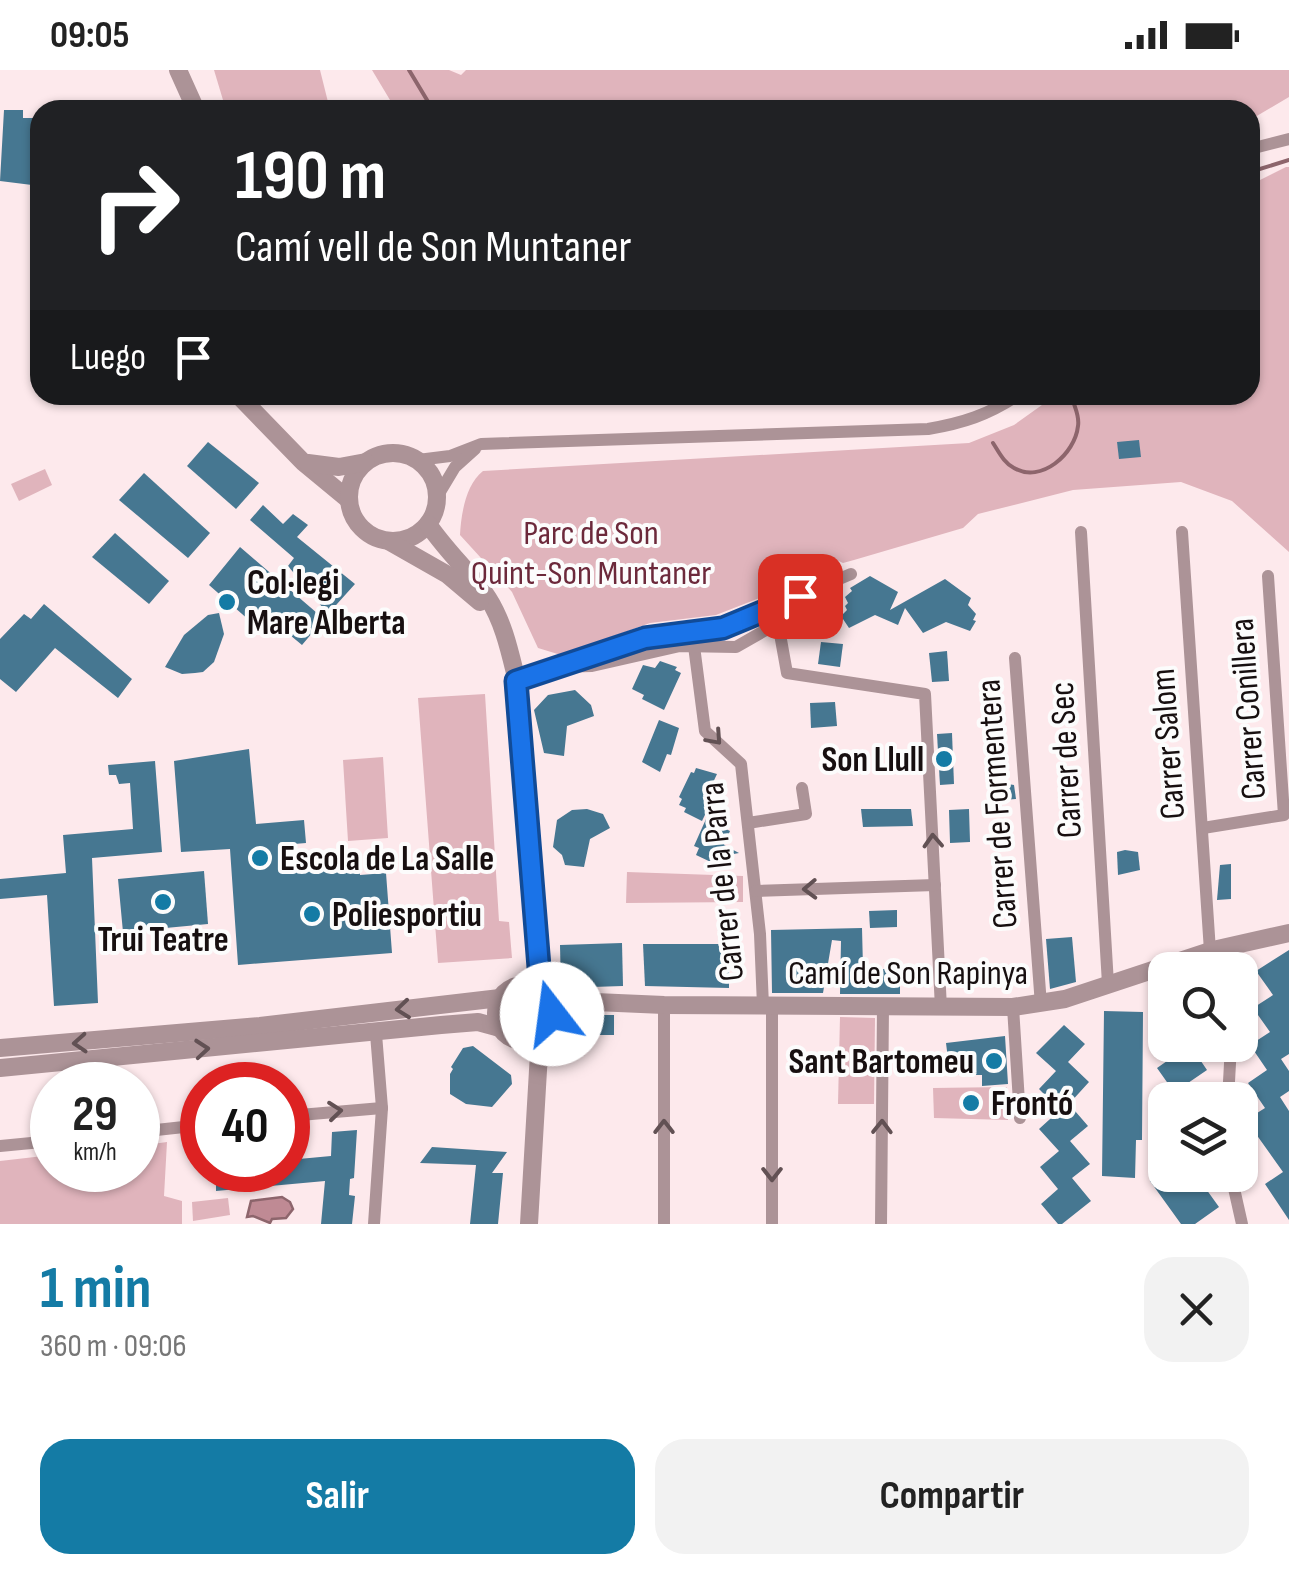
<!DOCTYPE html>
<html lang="es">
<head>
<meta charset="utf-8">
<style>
  :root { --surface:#fff; --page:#f2f2f2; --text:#222; --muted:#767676; --accent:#147ba5 }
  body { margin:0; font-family:"Sofia Sans Condensed",sans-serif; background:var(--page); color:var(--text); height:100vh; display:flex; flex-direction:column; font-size:38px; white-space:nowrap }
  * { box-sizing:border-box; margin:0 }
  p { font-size:32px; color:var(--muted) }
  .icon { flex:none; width:55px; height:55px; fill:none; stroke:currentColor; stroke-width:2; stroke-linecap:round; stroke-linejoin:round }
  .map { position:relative; height:1154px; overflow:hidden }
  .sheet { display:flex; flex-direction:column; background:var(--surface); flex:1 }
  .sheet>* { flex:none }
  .top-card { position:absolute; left:30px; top:30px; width:1230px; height:305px; border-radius:30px; box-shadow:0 2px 8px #0004; background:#202124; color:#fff; overflow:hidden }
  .tools { position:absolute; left:1148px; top:882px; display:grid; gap:20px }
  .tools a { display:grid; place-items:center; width:110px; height:110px; border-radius:20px; background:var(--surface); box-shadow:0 2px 8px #0004; font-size:50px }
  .speed { position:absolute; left:30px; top:992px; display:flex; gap:20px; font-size:50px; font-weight:700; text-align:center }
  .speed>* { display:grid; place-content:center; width:130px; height:130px; border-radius:50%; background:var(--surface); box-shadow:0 2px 8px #0004; line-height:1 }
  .speed small { font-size:25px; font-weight:400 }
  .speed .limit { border:15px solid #d22; background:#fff; color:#111 }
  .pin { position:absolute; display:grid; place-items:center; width:85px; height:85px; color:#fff; margin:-42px; border-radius:20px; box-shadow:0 5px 15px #0006 }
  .me { position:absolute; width:110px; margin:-55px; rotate:345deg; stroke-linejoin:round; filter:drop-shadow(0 0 8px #0008) }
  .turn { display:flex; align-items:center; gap:35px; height:210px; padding:0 40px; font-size:45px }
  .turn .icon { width:130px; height:130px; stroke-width:2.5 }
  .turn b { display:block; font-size:70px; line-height:85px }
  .then { display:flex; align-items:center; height:95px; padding:0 40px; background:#0003; gap:20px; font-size:38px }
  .round { display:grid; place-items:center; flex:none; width:105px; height:105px; border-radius:30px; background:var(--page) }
  .overview { display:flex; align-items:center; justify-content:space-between; height:170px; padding:0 40px }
  h1 { font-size:60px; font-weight:700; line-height:75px; color:var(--accent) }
  .primary-button { display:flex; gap:20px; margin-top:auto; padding:20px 40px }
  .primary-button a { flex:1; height:115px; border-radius:30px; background:var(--accent); color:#fff; font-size:40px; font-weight:700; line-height:115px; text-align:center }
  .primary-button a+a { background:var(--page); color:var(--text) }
  .status { display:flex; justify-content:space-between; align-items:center; height:70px; padding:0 50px; background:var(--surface); direction:ltr }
  .status svg { height:28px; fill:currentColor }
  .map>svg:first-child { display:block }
  .green { fill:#e0b4bc }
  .water { fill:#bf8a94; stroke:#8d656c; stroke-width:2.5 }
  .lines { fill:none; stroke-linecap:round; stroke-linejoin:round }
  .stream { stroke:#8d656c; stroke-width:4 }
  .building { fill:#467791 }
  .minor { stroke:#ac9397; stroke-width:12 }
  .tertiary { stroke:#ac9397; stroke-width:18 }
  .oneway { stroke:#625154 }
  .route-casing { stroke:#114b97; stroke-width:25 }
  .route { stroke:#1a73e8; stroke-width:18 }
  .poi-dot { fill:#147ba5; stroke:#fcfcfc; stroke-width:4 }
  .labels { text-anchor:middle; stroke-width:8; stroke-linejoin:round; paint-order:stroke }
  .park-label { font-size:35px; fill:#6c293b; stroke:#fcfcfc }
  .poi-label { font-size:35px; font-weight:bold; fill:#170f10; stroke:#fcfcfc; text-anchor:start }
  .street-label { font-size:35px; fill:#170f10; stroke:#fcfcfc }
</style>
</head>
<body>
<div class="status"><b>09:05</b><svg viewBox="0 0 49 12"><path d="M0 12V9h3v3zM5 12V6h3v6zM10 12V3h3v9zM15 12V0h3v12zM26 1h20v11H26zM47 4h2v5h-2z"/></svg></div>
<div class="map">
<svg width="1289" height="1154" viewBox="0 0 1289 1154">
  <rect width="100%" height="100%" fill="#fde9ec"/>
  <g class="green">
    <polygon points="214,0 320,0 330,40 226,40"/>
    <polygon points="372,0 449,0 461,5 466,0 1289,0 1289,27 1250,50 1250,40 396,40"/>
    <path d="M1286,97h3v385l-57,-51 -51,-19 -108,8 -95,24 -15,14 -109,32 -11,3 -11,-5 -30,13 -7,13 -79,31 -66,8 -89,32 -23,-7 -26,-56 -52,-57c1,-21 6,-51 23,-64l486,-28 45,-18 42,-30h194v-210z"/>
    <polygon points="862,325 986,325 976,331 863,330"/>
    <polygon points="45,399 52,415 19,431 11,414"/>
    <polygon points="485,624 499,851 509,852 512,888 438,893 418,628"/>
    <polygon points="383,687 388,768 348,771 343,690"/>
    <polygon points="627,802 743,806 743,832 626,833"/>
    <circle cx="522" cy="943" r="22"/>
    <polygon points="840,947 875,948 874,1034 838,1034"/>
    <polygon points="1007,1017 1008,1050 934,1048 933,1018"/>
    <polygon points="167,1072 164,1126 182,1131 182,1154 0,1154 0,1091 52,1085 52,1100 138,1100 138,1076"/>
    <polygon points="228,1128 230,1145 193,1151 192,1132"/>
  </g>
  <polygon class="water" points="282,1127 290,1132 293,1139 286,1148 272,1149 270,1153 253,1146 247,1147 251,1131"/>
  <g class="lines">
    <g class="stream">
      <polyline points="409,0 433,40"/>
      <polyline points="1250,102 1289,90"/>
      <polyline points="957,325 957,326"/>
      <path d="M993,373c6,9 11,20 21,25 27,16 61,-14 64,-42 2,-12 -5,-20 -6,-31"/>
    </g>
  </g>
  <g class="building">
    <polygon points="4,40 23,40 23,48 40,48 40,116 0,111"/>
    <polygon points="1139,370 1141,387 1119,389 1117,372"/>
    <polygon points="208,372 259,413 236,439 187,396"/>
    <polygon points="144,403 210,463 188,488 119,430"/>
    <polygon points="263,435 283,454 293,444 308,455 297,467 355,514 328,544 288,496 294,488 250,450"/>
    <polygon points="115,463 169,511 149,534 92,487"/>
    <polygon points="240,477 324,549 302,575 267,546 258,558 209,515"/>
    <polygon points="870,506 898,522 890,540 945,509 971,528 968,535 976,544 973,550 976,551 970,561 946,552 923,563 905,538 898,555 875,545 849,558 841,546 847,540 845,536 848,533 845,527 852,521 850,518"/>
    <polygon points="44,534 132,609 118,628 55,578 16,622 0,609 0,569 24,544 31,549"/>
    <polygon points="219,543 224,564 214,592 203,602 195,603 182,604 165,597 184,565 208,545"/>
    <polygon points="821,572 843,574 840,597 818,594"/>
    <polygon points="947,581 949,611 932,612 929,583"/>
    <polygon points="660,591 677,597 675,600 681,603 664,640 642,629 644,625 632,619 643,595 655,598"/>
    <polygon points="575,620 591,635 594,646 567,656 564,686 544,683 534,640 548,625"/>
    <polygon points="835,632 837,656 811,658 810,633"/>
    <polygon points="659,650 679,658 671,685 667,684 660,702 642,692"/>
    <polygon points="952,663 954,714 940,715 937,664"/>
    <polygon points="249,679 256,754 304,750 306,773 294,774 296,800 360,796 360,805 386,803 392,883 238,895 230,779 181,782 174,691"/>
    <polygon points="155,691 162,782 92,788 98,933 54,936 47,825 0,829 0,809 66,803 63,765 133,759 130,713 119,714 116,705 109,705 108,695"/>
    <polygon points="696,698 717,704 709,721 715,724 702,751 684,742 686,738 679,735 682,729 679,727 691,702 694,703"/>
    <polygon points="1002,713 1014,715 1016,729 990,731 989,714"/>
    <polygon points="587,739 603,744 610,758 590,769 584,797 565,795 562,785 553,777 557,750 572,740"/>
    <polygon points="861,739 911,739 913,756 863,757"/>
    <polygon points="969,739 970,772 950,773 949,740"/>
    <polygon points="706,749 730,761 724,775 739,783 718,787 715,794 696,785 699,778 694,776"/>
    <polygon points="1125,780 1138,782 1140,800 1118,805 1117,782"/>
    <polygon points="1231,794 1231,829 1217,830 1220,795"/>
    <polygon points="204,801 208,854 123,862 118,809"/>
    <polygon points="897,840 897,857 870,858 869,841"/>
    <polygon points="862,858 863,898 900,900 900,924 840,924 841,871 832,870 823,923 772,923 771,860"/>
    <polygon points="1072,867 1076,912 1050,919 1046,869"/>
    <polygon points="622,873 623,916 561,918 560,875"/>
    <polygon points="643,874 729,874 729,918 645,916"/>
    <polygon points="1289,880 1289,984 1281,989 1289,1001 1289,1021 1280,1027 1289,1041 1289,1150 1265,1114 1283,1102 1246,1050 1265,1038 1248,1013 1267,1000 1250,975 1270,962 1253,938 1273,925 1256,901"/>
    <polygon points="1104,941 1143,942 1142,1070 1136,1070 1135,1108 1102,1106"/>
    <polygon points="574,945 614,945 614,965 577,965 576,974 564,974 566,952"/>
    <polygon points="1064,955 1085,974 1068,992 1089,1012 1069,1034 1088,1056 1070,1071 1090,1094 1072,1108 1091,1131 1062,1154 1058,1154 1041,1134 1058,1119 1040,1097 1059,1081 1039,1059 1060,1040 1039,1019 1056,1001 1036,983"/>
    <polygon points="1005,966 1008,1014 982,1016 982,1005 950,1005 946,973"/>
    <polygon points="1170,975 1190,975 1207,1000 1188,1013 1200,1030 1163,1030 1174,1022 1157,998 1177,984"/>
    <polygon points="473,976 511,1005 512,1014 492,1037 466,1034 450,1024 450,1004 453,999 451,997 463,978"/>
    <polygon points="357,1060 354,1108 350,1109 349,1125 355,1126 352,1154 321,1154 325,1111 216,1121 216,1100 288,1100 288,1090 331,1086 332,1062"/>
    <polygon points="432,1077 507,1082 492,1103 503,1103 498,1154 470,1154 476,1095 420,1093"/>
    <polygon points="1165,1100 1165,1105 1196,1105 1219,1137 1195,1154 1181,1154 1150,1111"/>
  </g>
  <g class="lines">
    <g class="minor">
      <polyline points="1250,79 1289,69"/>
      <path d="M418,390l32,-4 31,-12 447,-15c35,-6 60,-14 90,-34"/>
      <polyline points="437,427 455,397 475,379"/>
      <polyline points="1081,462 1108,914"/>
      <polyline points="1182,462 1210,881"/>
      <polyline points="694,576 705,661 741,694 760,864 763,936"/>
      <polyline points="1015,588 1041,935"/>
      <polyline points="556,597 592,596 680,576 736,577 778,553 787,603 925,624 941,938"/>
      <polyline points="517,611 645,568 723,558 851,504"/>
      <polyline points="748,753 806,744 802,718"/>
      <polyline points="1203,758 1284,745 1268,506"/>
      <polyline points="756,821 935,815"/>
      <polyline points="1213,880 1219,900"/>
      <polyline points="664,935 664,1154"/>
      <polyline points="1013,937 1020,1048"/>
      <polyline points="1228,1030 1231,975"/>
      <polyline points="288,1046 382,1038"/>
      <polyline points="138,1062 202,1055"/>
      <polyline points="0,1076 52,1071"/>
      <polyline points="1231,1105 1242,1154"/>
      <polyline points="374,1154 382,1038 376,964"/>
      <polyline points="772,1154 772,936"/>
      <polyline points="881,1154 883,936"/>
    </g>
    <g class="tertiary">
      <polyline points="178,0 196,40"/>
      <polyline points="238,325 303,392 349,430"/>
      <circle cx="393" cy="427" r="44"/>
      <polyline points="308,393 339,397 366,392"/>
      <path d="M428,454c18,27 42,48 60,74 16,25 22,55 29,83l16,234 11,78"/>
      <polyline points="390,472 448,505 480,532"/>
      <circle cx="524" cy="943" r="28"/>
      <polyline points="549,930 664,935 1013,937 1065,929 1213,880 1289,863"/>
      <polyline points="0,978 260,956 500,928"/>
      <polyline points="0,998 441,955 478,952 500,958"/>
      <polyline points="529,1154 540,966"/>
    </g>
  </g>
  <defs><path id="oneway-chevron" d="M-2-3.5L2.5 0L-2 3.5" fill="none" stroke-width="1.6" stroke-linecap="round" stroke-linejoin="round" transform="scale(2.5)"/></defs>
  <g class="oneway">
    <use href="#oneway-chevron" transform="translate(715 668) rotate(48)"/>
    <use href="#oneway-chevron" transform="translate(933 771) rotate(-93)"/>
    <use href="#oneway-chevron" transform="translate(810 819) rotate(178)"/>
    <use href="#oneway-chevron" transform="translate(403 939) rotate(174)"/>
    <use href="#oneway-chevron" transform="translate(80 973) rotate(176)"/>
    <use href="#oneway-chevron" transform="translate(202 979) rotate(-5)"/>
    <use href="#oneway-chevron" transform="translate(335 1041) rotate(-6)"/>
    <use href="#oneway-chevron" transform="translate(664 1057) rotate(-90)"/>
    <use href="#oneway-chevron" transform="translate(882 1057) rotate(-89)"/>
    <use href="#oneway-chevron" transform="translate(772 1104) rotate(90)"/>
  </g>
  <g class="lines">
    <defs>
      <polyline id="route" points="552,944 539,897 516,611 645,568 723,558 800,526"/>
    </defs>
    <use href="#route" class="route-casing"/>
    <use href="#route" class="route"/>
  </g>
  <g class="poi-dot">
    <circle cx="227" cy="532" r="10"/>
    <circle cx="944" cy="689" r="10"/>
    <circle cx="260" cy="788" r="10"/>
    <circle cx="163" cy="832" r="10"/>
    <circle cx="312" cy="844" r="10"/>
    <circle cx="994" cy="991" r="10"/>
    <circle cx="971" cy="1033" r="10"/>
  </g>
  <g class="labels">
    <g class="park-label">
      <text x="591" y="474">Parc de Son<tspan x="591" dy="40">Quint-Son Muntaner</tspan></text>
    </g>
    <g class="poi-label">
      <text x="247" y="524">Col·legi<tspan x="247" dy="40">Mare Alberta</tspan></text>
      <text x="924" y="701" text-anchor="end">Son Llull</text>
      <text x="280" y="800">Escola de La Salle</text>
      <text x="332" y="856">Poliesportiu</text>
      <text x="163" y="881" text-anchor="middle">Trui Teatre</text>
      <text x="974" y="1003" text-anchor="end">Sant Bartomeu</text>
      <text x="991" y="1045">Frontó</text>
    </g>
    <g class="street-label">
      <text transform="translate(1247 639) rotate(-94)" y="12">Carrer Conillera</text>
      <text transform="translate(1167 674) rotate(-94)" y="12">Carrer Salom</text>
      <text transform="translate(1065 690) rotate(-93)" y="12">Carrer de Sec</text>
      <text transform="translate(996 734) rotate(-94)" y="12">Carrer de Formentera</text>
      <text transform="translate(721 812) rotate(-96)" y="12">Carrer de la Parra</text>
      <text x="908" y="914">Camí de Son Rapinya</text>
    </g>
  </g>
</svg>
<div class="tools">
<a><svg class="icon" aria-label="search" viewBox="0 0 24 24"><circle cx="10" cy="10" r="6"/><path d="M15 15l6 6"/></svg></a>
<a><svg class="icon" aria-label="layers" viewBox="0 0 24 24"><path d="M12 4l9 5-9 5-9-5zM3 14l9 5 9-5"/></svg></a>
</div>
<div class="speed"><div>29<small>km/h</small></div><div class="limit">40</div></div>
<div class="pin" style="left:800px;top:526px;background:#d93025"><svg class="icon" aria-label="arrive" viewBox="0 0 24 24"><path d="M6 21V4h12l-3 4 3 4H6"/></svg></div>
<svg class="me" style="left:552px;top:944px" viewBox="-20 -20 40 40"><circle r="19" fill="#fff"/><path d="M0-13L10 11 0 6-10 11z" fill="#1a73e8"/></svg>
<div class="top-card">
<div class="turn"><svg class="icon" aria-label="right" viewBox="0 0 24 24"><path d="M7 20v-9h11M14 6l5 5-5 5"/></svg><div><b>190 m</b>Camí vell de Son Muntaner</div></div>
<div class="then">Luego<svg class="icon" aria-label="arrive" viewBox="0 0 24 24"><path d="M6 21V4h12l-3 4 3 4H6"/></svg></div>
</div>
</div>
<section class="sheet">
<div class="overview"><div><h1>1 min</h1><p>360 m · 09:06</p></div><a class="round"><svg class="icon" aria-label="close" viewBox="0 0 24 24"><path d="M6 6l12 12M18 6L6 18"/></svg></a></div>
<div class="primary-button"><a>Salir</a><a>Compartir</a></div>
</section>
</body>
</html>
